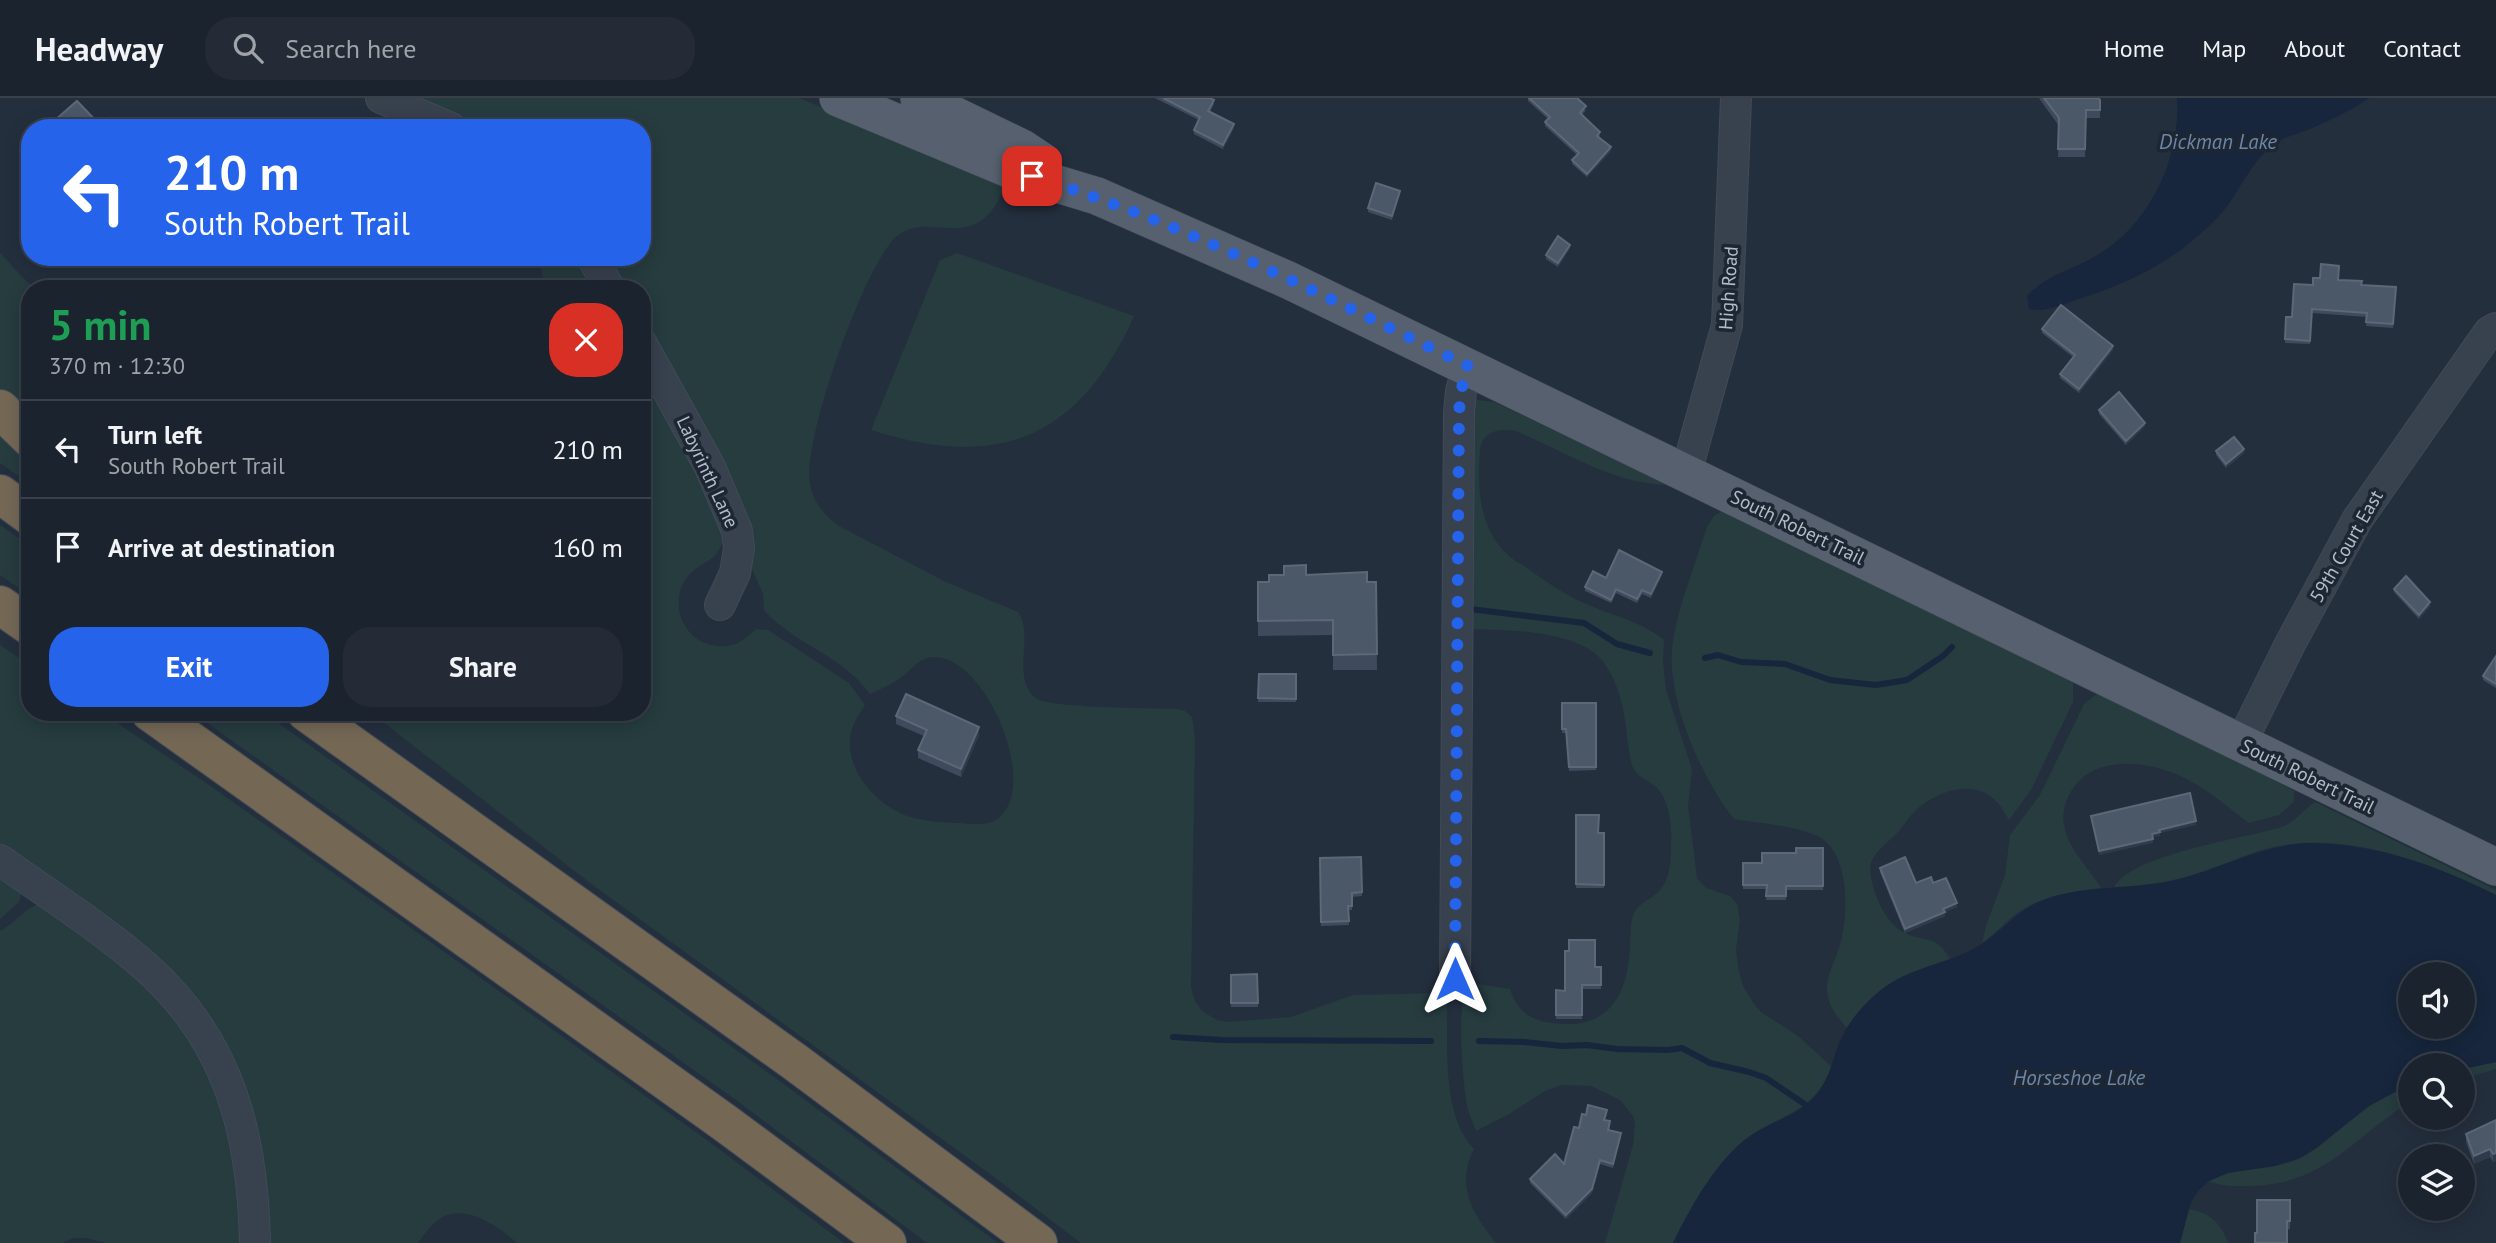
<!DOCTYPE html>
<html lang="en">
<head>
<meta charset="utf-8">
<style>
  :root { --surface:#1b232e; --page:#242b36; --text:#f1f3f6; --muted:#a0a4aa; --line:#39404a; --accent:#2563eb }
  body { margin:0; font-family:"PT Sans",sans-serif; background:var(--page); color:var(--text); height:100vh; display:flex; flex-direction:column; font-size:26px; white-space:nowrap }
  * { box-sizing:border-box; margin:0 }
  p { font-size:23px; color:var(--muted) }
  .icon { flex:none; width:38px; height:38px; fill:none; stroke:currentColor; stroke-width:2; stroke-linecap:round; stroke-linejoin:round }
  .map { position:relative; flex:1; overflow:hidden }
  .sheet { position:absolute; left:21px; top:182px; width:630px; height:441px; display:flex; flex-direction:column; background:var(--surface); border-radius:28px; box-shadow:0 4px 18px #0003,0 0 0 2px var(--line) }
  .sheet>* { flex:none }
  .guide { position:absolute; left:21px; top:21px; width:630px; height:147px; border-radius:28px; box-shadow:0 4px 18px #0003,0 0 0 2px var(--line); background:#2563eb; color:#fff; overflow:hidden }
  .controls { position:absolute; left:2398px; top:864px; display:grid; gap:14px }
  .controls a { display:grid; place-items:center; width:77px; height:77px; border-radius:50%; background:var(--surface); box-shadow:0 4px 18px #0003,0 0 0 2px var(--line); font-size:35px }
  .pin { position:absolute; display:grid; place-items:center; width:60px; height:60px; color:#fff; margin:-30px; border-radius:14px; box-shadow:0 4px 10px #0006 }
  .me { position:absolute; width:77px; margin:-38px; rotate:0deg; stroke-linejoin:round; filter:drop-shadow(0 0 5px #0008) }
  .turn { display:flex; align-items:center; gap:24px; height:147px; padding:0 28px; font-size:32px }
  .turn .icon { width:91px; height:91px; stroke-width:2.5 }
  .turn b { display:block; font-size:49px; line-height:60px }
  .round { display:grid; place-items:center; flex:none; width:74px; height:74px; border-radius:28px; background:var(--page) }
  .overview { display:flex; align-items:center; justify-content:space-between; height:119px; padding:0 28px }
  h1 { font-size:42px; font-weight:800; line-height:52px; color:#1e9e55 }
  .primary-button { display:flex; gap:14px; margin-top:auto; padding:14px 28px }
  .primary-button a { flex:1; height:80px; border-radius:28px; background:var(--accent); color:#fff; font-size:28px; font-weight:800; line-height:80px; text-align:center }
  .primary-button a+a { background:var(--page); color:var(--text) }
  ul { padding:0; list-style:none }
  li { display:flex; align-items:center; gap:21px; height:98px; padding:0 28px; border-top:2px solid var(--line) }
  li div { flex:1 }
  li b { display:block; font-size:26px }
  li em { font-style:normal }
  header { display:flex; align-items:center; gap:42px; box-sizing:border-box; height:98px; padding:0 35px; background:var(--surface); border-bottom:2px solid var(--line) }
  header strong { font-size:33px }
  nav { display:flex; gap:38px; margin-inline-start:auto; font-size:24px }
  .search { width:490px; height:63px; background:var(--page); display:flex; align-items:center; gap:18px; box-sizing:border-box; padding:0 24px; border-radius:28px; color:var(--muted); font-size:26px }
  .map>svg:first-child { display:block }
  .green { fill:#263c3f }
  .water { fill:#17263c; fill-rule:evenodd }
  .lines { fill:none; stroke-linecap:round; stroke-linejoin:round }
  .stream { stroke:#17263c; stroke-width:6 }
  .minor-casing { stroke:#414a57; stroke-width:32 }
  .major-casing { stroke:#414a57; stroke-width:38 }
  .highway-casing { stroke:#434c59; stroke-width:40 }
  .minor { stroke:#38414e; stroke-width:30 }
  .major { stroke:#56606e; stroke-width:37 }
  .highway { stroke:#746855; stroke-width:38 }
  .wall { fill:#3f4b5c }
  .shaded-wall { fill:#2f3b4b }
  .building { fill:#4b5868; stroke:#5c6777; stroke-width:2 }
  .route { stroke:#2563eb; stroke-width:12; stroke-dasharray:0 21.6 }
  .labels { text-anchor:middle; stroke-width:7; stroke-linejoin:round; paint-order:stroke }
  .street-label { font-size:19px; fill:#b4bcc9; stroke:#1d2633 }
  .water-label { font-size:21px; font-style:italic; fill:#6d86a8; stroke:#1d2633 }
</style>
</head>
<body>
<header>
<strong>Headway</strong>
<div class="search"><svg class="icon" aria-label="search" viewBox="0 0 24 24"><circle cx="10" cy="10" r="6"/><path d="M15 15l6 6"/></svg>Search here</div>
<nav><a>Home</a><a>Map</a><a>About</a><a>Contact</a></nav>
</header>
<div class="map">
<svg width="2496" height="1145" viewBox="0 0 2496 1145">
  <rect width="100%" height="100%" fill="#242f3e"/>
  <g class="green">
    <path d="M404,0h395l207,86c-29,76 -75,24 -109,52 -32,27 -95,205 -87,247 3,19 14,32 29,43l107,56 72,30c12,18 3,43 6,64 1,8 5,18 13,23 16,9 115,9 140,10l8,2 7,6 3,21 -4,250 4,13 7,10 15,9 12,2 62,-5 62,-22 91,-2 3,6c1,44 -6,117 27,150 -19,36 -1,65 22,94h-415l-91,-69 -400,-291 -220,-171h272v-349l80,155c1,11 3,22 -3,32 -6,10 -16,13 -25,20 -16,13 -20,36 -10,54 7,13 19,21 34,22 16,2 27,-6 38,-17l12,1 81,53 16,22c-7,11 -14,21 -15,34 -3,34 28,66 57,77 16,5 36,7 53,7 13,1 30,4 41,-7 37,-36 -16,-161 -68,-159 -15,1 -22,14 -34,22 -9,6 -19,10 -29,15 -29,-40 -75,-49 -106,-84l-1,-16 -11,-25 -6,-40 -62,-132 -42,-73v-35h-21l-18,-32h39v-129h-164z"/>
    <polygon points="0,155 34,191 30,191 30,325 0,294"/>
    <path d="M957,155l177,63c-55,123 -136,155 -263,114l69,-170z"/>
    <polygon points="539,159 580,159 599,191 545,191"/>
    <path d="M1477,302l17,2 179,83c-59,0 -105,-32 -157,-54 -17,-3 -34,0 -36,20 -3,37 -1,79 29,105 7,6 15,9 22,15 22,15 36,25 60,35 26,11 51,16 73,34l-1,22 3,28 26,79 -4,37 9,72 9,10 24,8 7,8 3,17 -4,28 2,18 5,19 11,18 7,8 37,24 34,31c-21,52 -58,46 -93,78 -26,24 -50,66 -66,98h-68l28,-98 2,-20 -2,-9 -13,-16 -29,-14 -29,-1 -17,6 -36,23 -33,17c-2,-7 -6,-14 -8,-21 -5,-22 -12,-105 -1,-122l11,-4 32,5c7,22 20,31 42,34 48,7 72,-18 77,-64 2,-14 0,-30 4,-43 4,-13 18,-16 26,-25 11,-11 12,-30 12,-45 1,-19 -1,-47 -16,-60 -9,-7 -19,-10 -23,-21 -6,-22 -5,-46 -12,-68 -4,-14 -12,-32 -23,-42 -31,-26 -95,-25 -134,-26l8,-226z"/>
    <polygon points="0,327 30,355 30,386 0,365"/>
    <path d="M1723,412l350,170v22l-42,88 -22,30c-4,-6 -7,-13 -12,-18 -23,-25 -62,-10 -82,9 -8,8 -13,18 -21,25 -18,18 -29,21 -21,50 4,16 16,40 32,47 21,10 31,1 45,26 -48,16 -74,26 -103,69 -9,-10 -19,-22 -20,-37 -1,-17 9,-31 13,-46 9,-32 11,-97 -27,-111 -25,-9 -54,-11 -79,-15 -33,-41 -70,-125 -61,-179 7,-38 22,-76 34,-113l7,-11z"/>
    <polygon points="0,427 30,448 30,498 0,477"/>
    <path d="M0,547l30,20v47h71l111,75 199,141 300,215 133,100h-327c-18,-16 -51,-40 -76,-25 -10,6 -17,17 -23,25h-149l-5,-83 -10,-43 -131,-186 -123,-87z"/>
    <path d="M2099,594l146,72 49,27v11l-15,13 -30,8c-19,-14 -37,-30 -57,-41 -30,-18 -84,-29 -112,-2 -11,11 -19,27 -16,44 3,25 25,43 37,64 -30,4 -60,8 -85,26 -12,9 -22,21 -34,29l5,-20 18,-48 5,-40 30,-40 44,-91z"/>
    <polygon points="192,614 263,614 781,984 998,1145 927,1145 740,1005"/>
    <path d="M2315,704l181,88v5c-69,-33 -149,-65 -227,-47 -19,5 -37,13 -55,20 -33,12 -65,18 -100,20 16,-34 130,-49 167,-61 14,-4 22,-18 34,-25z"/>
    <polygon points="0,778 22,794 19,804 0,821"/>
    <path d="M39,806c41,29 82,57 118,93 36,35 65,95 76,145 6,32 6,68 9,101h-136l-20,-5h-12l-12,5h-62v-312c15,-7 23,-22 39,-27z"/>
    <polygon points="2496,964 2496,971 2462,981 2462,971"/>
    <path d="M2410,986v18c-58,36 -83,81 -158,84 -15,0 -29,1 -43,-5 27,-16 61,-9 89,-22 20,-9 35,-25 52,-39 19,-14 38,-26 60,-36z"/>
    <path d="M2188,1111c21,3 33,14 40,34h-48z"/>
  </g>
  <g class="water">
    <path d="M2177,0h192c-17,12 -38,22 -57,30 -14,6 -27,8 -39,17 -25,20 -34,50 -55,72 -42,44 -86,65 -142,83 -15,5 -31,13 -47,9l-2,-13c16,-19 44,-26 65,-38 56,-30 89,-98 85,-160z"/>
    <path d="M2307,745c67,0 129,22 189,52v167l-34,7v-3h-52v18l-41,22 -54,43 -15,9 -25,8 -47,7 -19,8 -10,9 -8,12 -11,41h-507c17,-35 44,-84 77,-107 20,-14 45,-19 63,-38 15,-15 18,-33 25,-52 7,-19 21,-37 37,-51 29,-27 67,-29 100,-47 33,-19 42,-43 84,-53 40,-10 81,-6 121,-16 43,-12 81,-33 127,-36zM2410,877h52v52h-52z"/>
  </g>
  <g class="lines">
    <g class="stream">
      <polyline points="1470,511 1584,525 1617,546 1650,555"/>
      <polyline points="1705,560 1718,557 1741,564 1785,566 1830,582 1876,587 1907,582 1943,558 1952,549"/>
      <polyline points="1173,939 1221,942 1431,943"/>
      <polyline points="1479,943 1524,944 1562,948 1587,947 1617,951 1668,952 1682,950 1710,965 1749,974 1766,980 1806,1007"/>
    </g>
    <defs>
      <g id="minor">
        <polyline points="381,0 451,30"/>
        <polyline points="592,159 610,191"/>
        <polyline points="642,246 710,369 737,433 739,450 735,475 720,507"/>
        <polyline points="1686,375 1727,227 1736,0"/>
        <polyline points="2241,645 2290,546 2357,422 2489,234 2496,230"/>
        <path d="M0,762c49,35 102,68 147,108 83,74 106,168 108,275"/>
        <polyline points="1455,881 1459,314 1461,293 1468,268"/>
      </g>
      <g id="major">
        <polyline points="838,0 1011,72 1097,98 1288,182 2496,769"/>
        <polyline points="919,0 1022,50 1043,64"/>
      </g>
      <g id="highway">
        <polyline points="0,311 30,340"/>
        <polyline points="0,396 30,418"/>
        <polyline points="0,507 30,528"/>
        <polyline points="150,614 725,1025 887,1145"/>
        <polyline points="306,614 795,964 1038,1145"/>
      </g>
    </defs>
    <use href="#minor" class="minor-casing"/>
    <use href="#major" class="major-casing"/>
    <use href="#highway" class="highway-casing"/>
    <use href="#minor" class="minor"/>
    <use href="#major" class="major"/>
    <use href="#highway" class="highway"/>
  </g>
  <g class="wall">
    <polygon points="1155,0 1210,0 1214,6 1210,14 1234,30 1223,51 1194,36 1194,32 1199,22"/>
    <polygon points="1528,0 1586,12 1582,17 1600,38 1599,39 1611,53 1587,79 1572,66 1572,62 1577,57 1545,28 1545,24 1548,21 1528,3"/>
    <polygon points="2039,0 2098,0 2100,2 2100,20 2086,20 2085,59 2058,59 2059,28"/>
    <polygon points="30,51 30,84 21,75 21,60"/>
    <polygon points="1400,96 1392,122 1368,114 1368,110"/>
    <polygon points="1570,150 1558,169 1546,161 1546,157"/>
    <polygon points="2338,182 2361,187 2396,189 2393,230 2366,228 2367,219 2312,215 2310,246 2285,245 2286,219 2292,219 2313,187"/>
    <polygon points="2042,231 2113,252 2079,295 2060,280 2060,276 2073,259 2042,235"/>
    <polygon points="2099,312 2145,328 2126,347 2099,316"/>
    <polygon points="2216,353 2244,355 2226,370 2216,357"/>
    <polygon points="1306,477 1367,484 1376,484 1377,572 1333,572 1333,537 1258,538 1258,484 1269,484"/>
    <polygon points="1662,477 1651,500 1642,496 1637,505 1616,495 1611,505 1585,493 1585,489 1606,480"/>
    <polygon points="2394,491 2430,508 2419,521 2394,494"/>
    <polygon points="2496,558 2496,590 2483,582 2483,578"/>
    <polygon points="1259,576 1296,576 1296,604 1258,604"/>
    <polygon points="1562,605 1596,605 1596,672 1569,673 1566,635 1562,635"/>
    <polygon points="896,618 979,637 961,679 918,660 918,652 924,638 896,626"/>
    <polygon points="1576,717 1598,735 1604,735 1604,790 1576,790"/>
    <polygon points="1823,750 1823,792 1786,792 1786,802 1766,802 1767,791 1743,791 1743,765 1762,765 1796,755"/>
    <polygon points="1361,759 1362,798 1352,799 1352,812 1348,812 1349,827 1321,828 1320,760"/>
    <polygon points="1880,770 1916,785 1933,785 1957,809 1945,814 1945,818 1905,835 1880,774"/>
    <polygon points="1595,869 1601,869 1601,891 1582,891 1582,921 1556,921 1556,892 1565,893"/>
    <polygon points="1257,876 1258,909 1231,909 1231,877"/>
    <polygon points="1607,1016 1605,1022 1610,1027 1609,1032 1621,1039 1613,1070 1600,1066 1592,1095 1566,1121 1530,1085 1530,1081 1564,1066 1579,1030 1586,1017"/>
    <polygon points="2496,1022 2496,1063 2493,1064 2490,1059 2474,1066 2466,1044 2466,1036"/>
    <polygon points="2290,1102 2290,1131 2257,1135"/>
  </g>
  <g class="shaded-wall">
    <polygon points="1234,26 1234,30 1223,51 1223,47"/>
    <polygon points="1611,49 1611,53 1587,79 1587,76"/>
    <polygon points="1400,93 1400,96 1392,122 1392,118"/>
    <polygon points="1570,147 1570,150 1558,169 1558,165"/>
    <polygon points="2113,248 2113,252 2079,295 2079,291"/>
    <polygon points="2145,325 2145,328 2126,347 2126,343"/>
    <polygon points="2244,351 2244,355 2226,370 2226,366"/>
    <polygon points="1662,474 1662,477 1651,500 1651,496"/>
    <polygon points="2430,504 2430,508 2419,521 2419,517"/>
    <polygon points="979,629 979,637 961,679 961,671"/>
    <polygon points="2196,723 2196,727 2160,735 2160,738 2152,739 2152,736 2159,732"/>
    <polygon points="2153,741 2153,745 2099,757 2099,753"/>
    <polygon points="1957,805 1957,809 1943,815 1943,811"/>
    <polygon points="1945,814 1945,818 1905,835 1905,831"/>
    <polygon points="2490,1051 2490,1059 2474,1066 2474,1058"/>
    <polygon points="2496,1055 2496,1063 2493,1064 2493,1056"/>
    <polygon points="1600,1062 1600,1066 1592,1095 1566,1121 1566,1117"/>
  </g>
  <g class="building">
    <polygon points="1163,0 1210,0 1214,2 1208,13 1234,26 1223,47 1194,32 1200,19"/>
    <polygon points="1529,0 1577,0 1586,8 1580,15 1600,34 1597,38 1611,49 1587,76 1572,62 1579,55 1545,24 1550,19"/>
    <polygon points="2044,0 2098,0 2100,2 2100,12 2086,12 2085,51 2058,51 2059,20"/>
    <polygon points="77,3 102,29 111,20 121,30 46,30"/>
    <polygon points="30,51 30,68 21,60"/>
    <polygon points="1376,85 1400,93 1392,118 1368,110"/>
    <polygon points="1558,138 1570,147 1558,165 1546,157"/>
    <polygon points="2321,166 2339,168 2338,182 2362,183 2361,187 2396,189 2393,226 2366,224 2367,215 2312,211 2310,243 2285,241 2286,219 2292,219 2294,186 2313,187 2313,180 2320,180"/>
    <polygon points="2061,207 2113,248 2079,291 2060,276 2075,257 2042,231"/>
    <polygon points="2119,294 2145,325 2126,343 2099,312"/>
    <polygon points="2234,339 2244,351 2226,366 2216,353"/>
    <polygon points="1619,452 1662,474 1651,496 1642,492 1637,501 1616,491 1611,502 1585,489 1593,473 1606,480"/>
    <polygon points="1306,467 1306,477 1367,474 1367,484 1376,484 1377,556 1333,557 1333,522 1258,523 1258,484 1269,484 1269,477 1284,477 1284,468"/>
    <polygon points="2406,478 2430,504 2419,517 2394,491"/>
    <polygon points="2496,558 2496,586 2483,578"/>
    <polygon points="1259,576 1296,576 1296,601 1258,600"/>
    <polygon points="906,596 979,629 961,671 918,652 927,632 896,618"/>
    <polygon points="1562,605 1596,605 1596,669 1569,669 1566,631 1562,631"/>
    <polygon points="2190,695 2196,723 2159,732 2160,734 2152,736 2153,741 2099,753 2091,718"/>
    <polygon points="1576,717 1599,717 1598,735 1604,735 1604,787 1576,786"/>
    <polygon points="1796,750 1823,750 1823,788 1786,788 1786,798 1766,798 1767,787 1743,787 1743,765 1762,765 1762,755 1796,755"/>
    <polygon points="1361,759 1362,794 1352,795 1352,808 1348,808 1349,823 1321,824 1320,760"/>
    <polygon points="1905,759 1916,785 1931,779 1933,785 1946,780 1957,805 1943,811 1945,814 1905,831 1880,770"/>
    <polygon points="1569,842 1595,842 1595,869 1601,869 1601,887 1582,887 1582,917 1556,917 1556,892 1565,893 1565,853 1569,853"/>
    <polygon points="1257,876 1258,905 1231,905 1231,877"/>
    <polygon points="1588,1007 1607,1012 1604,1022 1610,1023 1608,1032 1621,1035 1613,1066 1600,1062 1592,1091 1566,1117 1530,1081 1555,1056 1564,1066 1574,1029 1579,1030 1582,1016 1586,1017"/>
    <polygon points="2496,1022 2496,1055 2493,1056 2490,1051 2474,1058 2466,1036"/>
    <polygon points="2257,1102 2290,1102 2290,1123 2287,1123 2287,1145 2255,1145 2255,1135 2257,1135"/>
  </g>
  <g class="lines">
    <path class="route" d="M1032,78c151,47 294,121 436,190l-7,25 -2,21 -4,567"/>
  </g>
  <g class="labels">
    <g class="street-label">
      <text transform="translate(1728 190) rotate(-86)" y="7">High Road</text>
      <text transform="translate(708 374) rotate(65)" y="7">Labyrinth Lane</text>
      <text transform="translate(1798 429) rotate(26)" y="7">South Robert Trail</text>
      <text transform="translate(2346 448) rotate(-60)" y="7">59th Court East</text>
      <text transform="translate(2308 678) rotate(26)" y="7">South Robert Trail</text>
    </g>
    <g class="water-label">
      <text x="2218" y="51">Dickman Lake</text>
      <text x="2079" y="987">Horseshoe Lake</text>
    </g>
  </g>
</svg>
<div class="controls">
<a><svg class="icon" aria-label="sound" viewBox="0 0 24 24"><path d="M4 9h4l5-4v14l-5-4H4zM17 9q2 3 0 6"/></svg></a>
<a><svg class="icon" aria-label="search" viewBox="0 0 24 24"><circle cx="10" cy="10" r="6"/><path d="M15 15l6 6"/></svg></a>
<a><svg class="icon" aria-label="layers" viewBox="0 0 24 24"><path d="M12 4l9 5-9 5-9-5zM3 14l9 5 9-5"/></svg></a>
</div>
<div class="pin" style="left:1032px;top:78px;background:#d93025"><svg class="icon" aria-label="arrive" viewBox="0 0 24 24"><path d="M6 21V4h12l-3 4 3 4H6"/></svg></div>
<svg class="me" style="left:1455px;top:881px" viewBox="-20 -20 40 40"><path d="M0-17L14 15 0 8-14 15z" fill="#2563eb" stroke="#fff" stroke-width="4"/></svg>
<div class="guide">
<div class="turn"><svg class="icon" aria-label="left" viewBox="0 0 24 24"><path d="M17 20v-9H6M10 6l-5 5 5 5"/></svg><div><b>210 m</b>South Robert Trail</div></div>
</div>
<section class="sheet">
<div class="overview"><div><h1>5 min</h1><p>370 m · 12:30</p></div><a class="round" style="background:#d93025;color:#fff"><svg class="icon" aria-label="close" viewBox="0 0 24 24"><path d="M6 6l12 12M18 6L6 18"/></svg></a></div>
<ul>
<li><svg class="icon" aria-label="left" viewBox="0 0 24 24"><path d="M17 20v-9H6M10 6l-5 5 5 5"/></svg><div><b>Turn left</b><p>South Robert Trail</p></div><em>210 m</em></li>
<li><svg class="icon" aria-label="arrive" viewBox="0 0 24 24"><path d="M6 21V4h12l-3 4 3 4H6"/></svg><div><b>Arrive at destination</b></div><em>160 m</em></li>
</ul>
<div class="primary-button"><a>Exit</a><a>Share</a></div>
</section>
</div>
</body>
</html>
